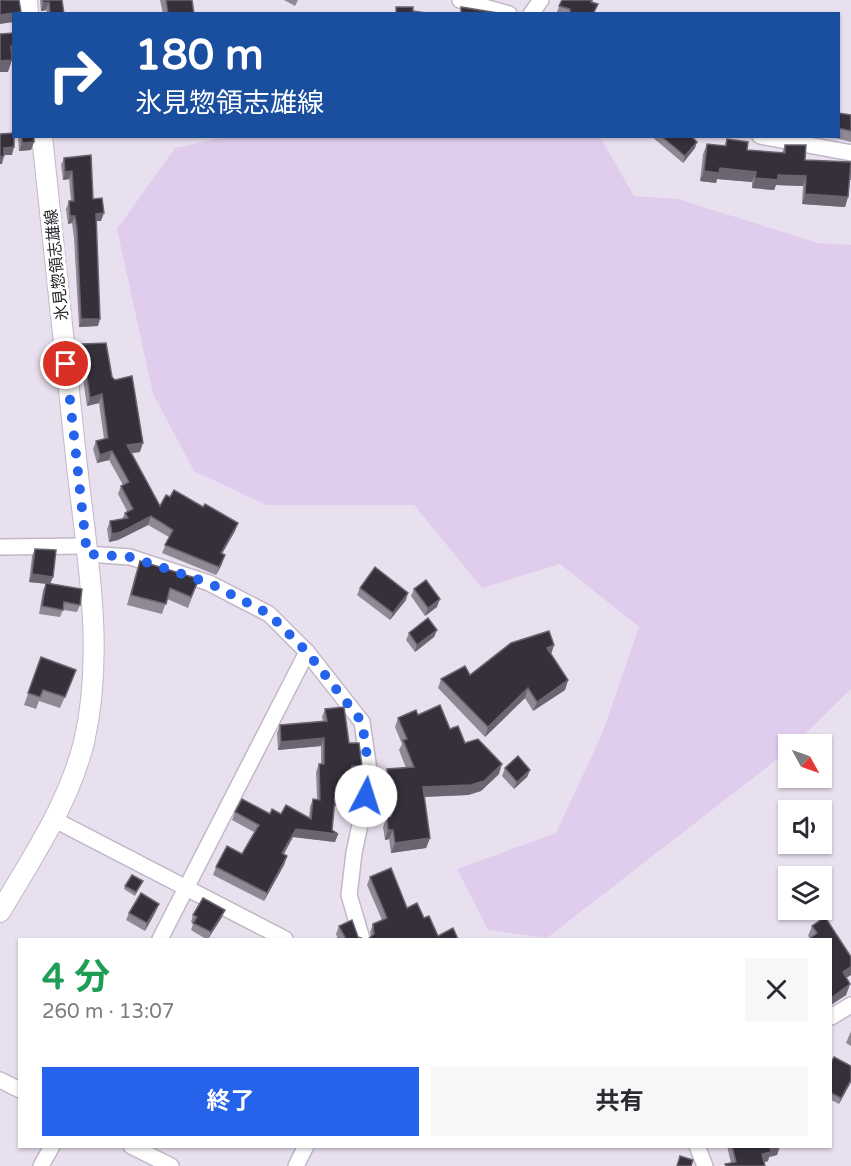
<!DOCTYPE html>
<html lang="ja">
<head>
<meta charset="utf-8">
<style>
  :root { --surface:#fff; --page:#f7f7f7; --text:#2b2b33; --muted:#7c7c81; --accent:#2563eb }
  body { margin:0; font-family:"Varela Round","Noto Sans JP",sans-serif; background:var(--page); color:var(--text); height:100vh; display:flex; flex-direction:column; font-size:22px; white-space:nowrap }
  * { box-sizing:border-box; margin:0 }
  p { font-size:20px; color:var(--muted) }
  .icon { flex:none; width:33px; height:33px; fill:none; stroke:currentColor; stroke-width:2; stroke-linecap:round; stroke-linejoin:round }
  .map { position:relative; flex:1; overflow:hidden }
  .sheet { position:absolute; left:18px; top:938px; width:814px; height:210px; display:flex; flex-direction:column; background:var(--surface); border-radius:0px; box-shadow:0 2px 4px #0004 }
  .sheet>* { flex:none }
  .top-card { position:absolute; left:12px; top:12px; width:828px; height:126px; border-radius:0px; box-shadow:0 2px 4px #0004; background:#1a4fa0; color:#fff; overflow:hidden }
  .needle { width:39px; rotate:130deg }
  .tools { position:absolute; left:778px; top:734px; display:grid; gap:12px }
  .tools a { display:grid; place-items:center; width:54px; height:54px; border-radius:0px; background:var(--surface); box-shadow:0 2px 4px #0004; font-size:30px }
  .pin { position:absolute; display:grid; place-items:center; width:51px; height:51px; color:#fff; margin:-26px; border:3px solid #fff; border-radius:50%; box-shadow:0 2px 6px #0007 }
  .me { position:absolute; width:66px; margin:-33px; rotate:5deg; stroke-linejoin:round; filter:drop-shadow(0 0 4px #0008) }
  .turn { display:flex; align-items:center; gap:21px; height:126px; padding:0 24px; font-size:27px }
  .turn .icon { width:78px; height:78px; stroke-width:2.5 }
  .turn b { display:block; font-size:42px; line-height:51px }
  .round { display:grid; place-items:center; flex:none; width:63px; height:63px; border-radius:0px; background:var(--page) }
  .headline { display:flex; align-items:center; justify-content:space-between; height:102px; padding:0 24px }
  h1 { font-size:36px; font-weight:700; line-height:45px; color:#1e9e55 }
  .cta { display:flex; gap:12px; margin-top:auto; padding:12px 24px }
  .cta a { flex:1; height:69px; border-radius:0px; background:var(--accent); color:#fff; font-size:24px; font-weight:700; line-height:69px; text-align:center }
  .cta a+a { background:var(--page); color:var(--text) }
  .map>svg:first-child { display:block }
  .green { fill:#e0cded }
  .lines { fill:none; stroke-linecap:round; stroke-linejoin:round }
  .minor-casing { stroke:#c1b8c7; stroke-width:18 }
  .major-casing { stroke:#c1b8c7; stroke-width:22 }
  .minor { stroke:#fff; stroke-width:15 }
  .major { stroke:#fff; stroke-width:20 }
  .wall { fill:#908895 }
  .shaded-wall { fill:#6c6571 }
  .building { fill:#36303b; stroke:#6c6571; stroke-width:1.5 }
  .route { stroke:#2563eb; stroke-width:10; stroke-dasharray:0 18 }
  .labels { text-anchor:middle; stroke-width:6; stroke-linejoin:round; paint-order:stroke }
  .street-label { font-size:16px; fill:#272429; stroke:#fff }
</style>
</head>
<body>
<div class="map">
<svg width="851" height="1166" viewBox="0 0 851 1166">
  <rect width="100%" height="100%" fill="#e9e0ef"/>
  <polygon class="green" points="600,137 634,196 678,199 818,243 851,245 851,689 795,744 789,744 789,750 547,938 488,930 457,869 556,833 602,734 639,627 560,564 482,588 414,505 266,505 194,471 153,394 117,229 175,148 226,137"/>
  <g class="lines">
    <defs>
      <g id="minor">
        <polyline points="460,0 509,14"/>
        <polyline points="531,14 541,0"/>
        <polyline points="760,136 851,153"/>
        <polyline points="0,547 86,546"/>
        <polyline points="87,554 130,557 209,583 269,614 307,652 362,722 370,777 354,853 349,895 362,939"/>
        <polyline points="55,820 285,939"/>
        <polyline points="160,939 307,652"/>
        <polyline points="831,1017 851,1005"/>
        <polyline points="0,1080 20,1090"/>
        <polyline points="131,1146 171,1166"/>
        <polyline points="697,1146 705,1166"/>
        <polyline points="41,1166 52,1146"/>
        <polyline points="296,1166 306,1146"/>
      </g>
      <g id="major">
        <polyline points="27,0 28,14"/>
        <path d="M0,912c32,-54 69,-109 84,-170 21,-90 3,-186 -7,-276 -12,-110 -23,-220 -35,-330"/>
      </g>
    </defs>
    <use href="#minor" class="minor-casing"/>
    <use href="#major" class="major-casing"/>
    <use href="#minor" class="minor"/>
    <use href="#major" class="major"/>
  </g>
  <g class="wall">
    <polygon points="40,0 62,0 64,14 47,14 46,10 41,11"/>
    <polygon points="160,0 192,0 194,14 163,14"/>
    <polygon points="284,0 298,0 295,6"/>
    <polygon points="562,0 593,0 592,2 594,14 556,14"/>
    <polygon points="838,113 851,115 851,142 827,136 838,136"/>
    <polygon points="18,136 34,136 31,150 19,151"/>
    <polygon points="651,136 691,136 695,148 683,163"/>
    <polygon points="727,139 747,150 782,153 785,145 805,160 850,168 851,164 851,180 850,180 848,197 845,207 802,204 803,186 776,185 774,190 752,188 752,182 717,179 716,183 700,181 703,154 707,144 724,146"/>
    <polygon points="64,158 93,199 101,221 96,221 98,326 79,327 74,238 72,223 68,224 66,209 69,201 71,201 69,179 63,180 61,165"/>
    <polygon points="82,344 112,377 140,452 131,453 160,506 170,497 203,507 238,523 235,531 222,553 222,564 216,575 162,553 169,537 148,525 118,540 109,542 107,529 110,521 122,519 125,513 127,511 118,494 121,486 123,485 109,460 97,463 93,449 96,441 104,439 99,403 87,406 79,352"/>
    <polygon points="35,549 51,583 80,605 77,612 63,610 60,617 39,614 43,590 46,584 29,582 32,556"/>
    <polygon points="140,561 199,579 188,608 167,599 162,614 127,605 136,572"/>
    <polygon points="360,588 406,600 390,620 357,595"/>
    <polygon points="414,589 437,607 425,616 411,596"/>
    <polygon points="437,630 434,637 415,652 406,640 409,633"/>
    <polygon points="551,655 568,680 565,690 533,711 525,698 485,737 438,688 441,679 470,675"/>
    <polygon points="41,657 72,681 60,708 39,701 36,709 24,705"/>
    <polygon points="325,709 349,743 359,774 352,774 349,806 334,806 332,830 338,834 335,842 293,837 284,854 287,856 284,865 264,901 213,875 216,867 242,854 254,832 232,820 235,812 281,814 309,818 310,807 313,799 317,799 316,772 319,764 321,764 321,746 278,750 277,733 280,725 323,721 322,717"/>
    <polygon points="418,715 450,729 499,774 481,791 468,795 424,797 430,838 426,848 391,853 389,839 385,840 383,827 387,817 384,779 387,769 406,768 399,750 402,744 395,727 398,718"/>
    <polygon points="505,768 530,770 527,777 514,789 502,776"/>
    <polygon points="370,877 407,908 424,918 438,936 371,937 370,932 373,924 382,920 367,885"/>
    <polygon points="143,881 135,896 124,889 125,886"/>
    <polygon points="156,911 145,931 126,920 129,913"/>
    <polygon points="193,915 222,917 208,939 206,939 191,930 193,924 191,922"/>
    <polygon points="825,917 851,957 851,975 846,978 850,984 846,995 831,1005 831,939 809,939 810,938 808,936 812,926"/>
    <polygon points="339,926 358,937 364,939 338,939 336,934"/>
    <polygon points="851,1031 851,1046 846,1043"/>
    <polygon points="831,1062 851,1082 839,1104 831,1100"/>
    <polygon points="727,1146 780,1146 777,1155 769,1157 768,1161 764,1162 765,1166 725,1166 725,1164 731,1163"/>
  </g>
  <g class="shaded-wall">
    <polygon points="49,2 46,10 41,11 43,3"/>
    <polygon points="21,12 21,14 14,14 14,22 0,24 0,15"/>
    <polygon points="11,46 14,46 14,57 7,57"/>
    <polygon points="12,60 8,72 0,72 0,61"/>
    <polygon points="34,142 31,150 19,151 22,143"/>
    <polygon points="697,142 695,148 683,163 685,156"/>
    <polygon points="14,147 12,155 1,155 4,148"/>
    <polygon points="4,156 2,164 0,164 0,157"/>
    <polygon points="720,168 756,172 752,182 717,179 716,183 700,181 704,171"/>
    <polygon points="72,171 69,179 63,180 65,172"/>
    <polygon points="778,175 806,176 803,186 776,185 774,190 752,188 755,178"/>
    <polygon points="805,194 848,197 845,207 802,204"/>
    <polygon points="104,213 101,221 93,221 96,214"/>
    <polygon points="70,216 75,216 72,223 68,224"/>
    <polygon points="81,319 100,319 98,326 79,327"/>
    <polygon points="102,394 99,403 87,406 90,398"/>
    <polygon points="143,443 140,452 124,454 127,445"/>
    <polygon points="112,451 109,460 97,463 100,455"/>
    <polygon points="151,516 148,525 118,540 109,542 112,534"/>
    <polygon points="238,523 235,531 218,561 221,553"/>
    <polygon points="225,555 222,564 216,575 219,567"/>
    <polygon points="32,574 53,577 50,584 29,582"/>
    <polygon points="408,593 406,600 390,620 393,613"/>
    <polygon points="440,599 437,607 425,616 428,608"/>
    <polygon points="437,630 434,637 415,652 417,645"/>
    <polygon points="554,645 551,655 547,648"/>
    <polygon points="568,680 565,690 533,711 537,702"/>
    <polygon points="528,688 525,698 485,737 488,727"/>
    <polygon points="324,738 321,746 278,750 281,742"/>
    <polygon points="502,764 499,774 481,791 468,795 419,797 423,787"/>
    <polygon points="352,766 362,766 359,774 349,774"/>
    <polygon points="530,770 527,777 514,789 517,782"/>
    <polygon points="352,797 349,806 332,806 335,798"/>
    <polygon points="296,829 338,834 335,842 293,837 279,862 282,853"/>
    <polygon points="388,830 393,830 389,839 385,840"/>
    <polygon points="430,838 426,848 391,853 395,843"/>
    <polygon points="287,856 284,865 264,901 267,893"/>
    <polygon points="159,904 156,911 145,931 147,923"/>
    <polygon points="225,910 222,917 208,939 211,932"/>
    <polygon points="851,967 851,975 839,982 843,972"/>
    <polygon points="850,984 846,995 831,1005 831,998"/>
    <polygon points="851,1080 851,1082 839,1104 841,1098"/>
    <polygon points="780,1146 777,1155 769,1157 768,1161 759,1164 762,1154 770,1148"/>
  </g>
  <g class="building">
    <polygon points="0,0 19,0 21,12 0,15"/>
    <polygon points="43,0 62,0 64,14 50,14 49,2 43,3"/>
    <polygon points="166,0 192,0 194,14 168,14"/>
    <polygon points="562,0 592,0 591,2 598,4 593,14 570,14 570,9 559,6"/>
    <polygon points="396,7 413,7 413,11 426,13 461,13 461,7 504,14 396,14"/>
    <polygon points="14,33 14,46 11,46 12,60 0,61 0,34"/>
    <polygon points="838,113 851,115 851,131 838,128"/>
    <polygon points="14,133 14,147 4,148 4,156 0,157 0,134"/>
    <polygon points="22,136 34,136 34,142 22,143"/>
    <polygon points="661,136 691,136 697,142 685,156"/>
    <polygon points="727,139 748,142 747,150 785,153 785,145 806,145 805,160 851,162 848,197 805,194 806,176 778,175 778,180 755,178 756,172 720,168 719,173 704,171 707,144 726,146"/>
    <polygon points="91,155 93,199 102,198 104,213 96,214 100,319 81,319 77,230 75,216 70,216 69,201 74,201 72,171 65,172 64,158"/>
    <polygon points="106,343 112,377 115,380 132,376 143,443 127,445 160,506 166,495 170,497 174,490 203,507 205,504 238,523 221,553 225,555 219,567 165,545 173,530 151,516 121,532 112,534 110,521 128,518 125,513 133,509 121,486 129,482 112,451 100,455 96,441 108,438 102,394 90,398 82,344"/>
    <polygon points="35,549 56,550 53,577 32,574"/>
    <polygon points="140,561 199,579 191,597 170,588 166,604 131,595"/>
    <polygon points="375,567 408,593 393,613 360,588"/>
    <polygon points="426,580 440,599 428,608 414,589"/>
    <polygon points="46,583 82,589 80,605 64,602 63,610 42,606"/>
    <polygon points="428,618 437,630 417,645 409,633"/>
    <polygon points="549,631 554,645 547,648 568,680 537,702 528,688 488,727 441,679 465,666 470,675 511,643"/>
    <polygon points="41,657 76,670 65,697 43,690 40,697 28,693"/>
    <polygon points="440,705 450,729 458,726 465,743 478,739 502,764 484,781 471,785 423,787 430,838 395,843 393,830 388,830 387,817 391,816 387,769 414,767 403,740 407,739 398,718 416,710 418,715"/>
    <polygon points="344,707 349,743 359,743 362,766 352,766 352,797 335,798 332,830 338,834 296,829 282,853 287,856 267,893 216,867 227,846 242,854 259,825 235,812 242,799 270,814 272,809 281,814 286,805 311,819 313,799 320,800 319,764 324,764 324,738 281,742 280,725 327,721 325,709"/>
    <polygon points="518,756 530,770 517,782 505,768"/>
    <polygon points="391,868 407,908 417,903 424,918 429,916 438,936 453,928 458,939 368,939 374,934 373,924 387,918 370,877"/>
    <polygon points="132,875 143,881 136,892 125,886"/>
    <polygon points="141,893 159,904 147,923 129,913"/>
    <polygon points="203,898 225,910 211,932 193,923 197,917 193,915"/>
    <polygon points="825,917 851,957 851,967 843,972 850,984 831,998 831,939 809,939 817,933 812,926"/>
    <polygon points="352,920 358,937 364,939 346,939 339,926"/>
    <polygon points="834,1057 851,1066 851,1080 841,1098 831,1093 831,1062"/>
    <polygon points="732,1146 780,1146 770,1148 771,1152 762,1154 765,1166 726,1166 725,1164 736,1162"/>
    <polygon points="680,1156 693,1160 691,1166 677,1166"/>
  </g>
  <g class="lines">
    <polyline class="route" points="66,364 87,554 130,557 170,570 209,583 269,614 307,652 362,722 370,777 366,796"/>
  </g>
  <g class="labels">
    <g class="street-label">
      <text transform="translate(56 265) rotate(-96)" y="6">氷見惣領志雄線</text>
    </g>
  </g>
</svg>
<div class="tools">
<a><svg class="needle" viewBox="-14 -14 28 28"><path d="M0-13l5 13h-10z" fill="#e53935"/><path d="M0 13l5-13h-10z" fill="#7c7c81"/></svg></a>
<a><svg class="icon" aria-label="sound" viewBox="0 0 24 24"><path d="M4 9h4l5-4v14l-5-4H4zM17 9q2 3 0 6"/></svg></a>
<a><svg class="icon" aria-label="layers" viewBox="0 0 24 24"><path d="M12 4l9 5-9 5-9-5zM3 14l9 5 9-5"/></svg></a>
</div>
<div class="pin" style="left:66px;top:364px;background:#d93025"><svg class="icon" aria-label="arrive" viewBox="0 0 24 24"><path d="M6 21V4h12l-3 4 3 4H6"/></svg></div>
<svg class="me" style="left:366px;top:796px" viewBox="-20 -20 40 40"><circle r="19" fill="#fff"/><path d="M0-13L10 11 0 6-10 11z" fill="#2563eb"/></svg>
<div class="top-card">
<div class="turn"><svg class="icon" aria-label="right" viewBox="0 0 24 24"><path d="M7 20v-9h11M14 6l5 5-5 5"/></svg><div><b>180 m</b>氷見惣領志雄線</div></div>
</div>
<section class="sheet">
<div class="headline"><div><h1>4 分</h1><p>260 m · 13:07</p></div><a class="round"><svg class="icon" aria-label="close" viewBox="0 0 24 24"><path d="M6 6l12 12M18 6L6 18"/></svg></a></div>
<div class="cta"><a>終了</a><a>共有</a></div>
</section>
</div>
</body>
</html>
